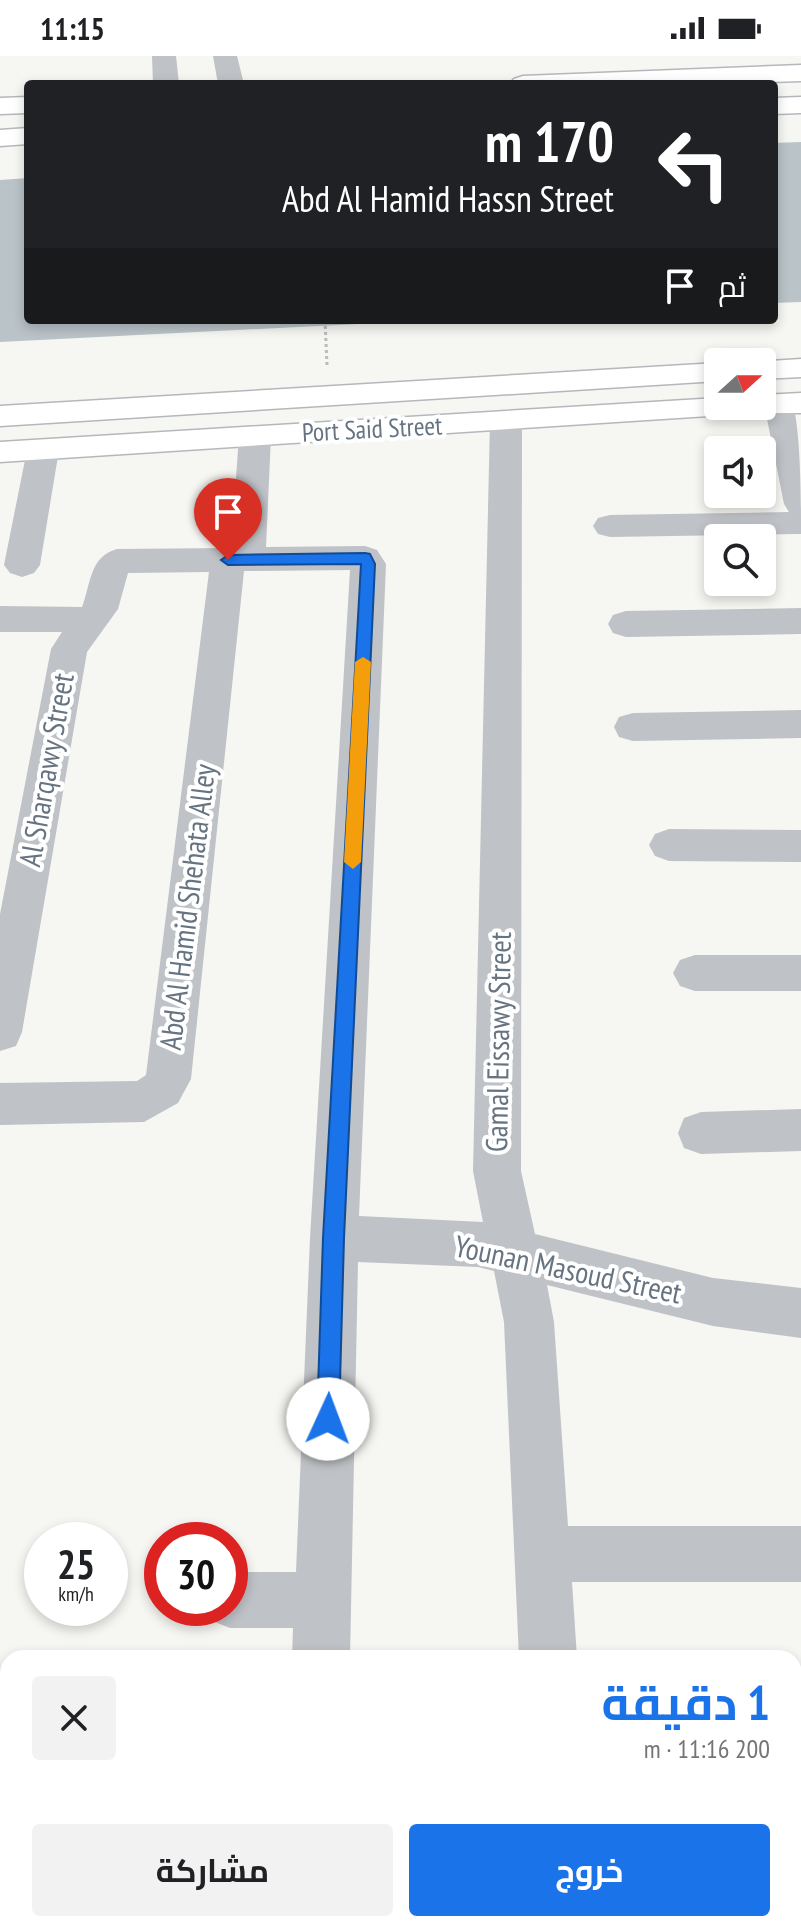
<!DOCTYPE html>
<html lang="ar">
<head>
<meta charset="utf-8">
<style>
  :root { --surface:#fff; --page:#f2f2f2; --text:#202124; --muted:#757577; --accent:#1a73e8 }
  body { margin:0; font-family:"PT Sans Narrow",Cairo,sans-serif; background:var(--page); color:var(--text); direction:rtl; height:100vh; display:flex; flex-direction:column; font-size:30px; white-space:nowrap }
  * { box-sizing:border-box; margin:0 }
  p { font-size:26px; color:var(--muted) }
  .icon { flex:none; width:44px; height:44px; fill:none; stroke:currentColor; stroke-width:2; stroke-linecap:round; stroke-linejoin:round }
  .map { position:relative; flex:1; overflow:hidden; direction:ltr }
  .drawer { position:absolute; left:0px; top:1594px; width:802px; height:282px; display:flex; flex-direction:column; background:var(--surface); border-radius:24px 24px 0 0; box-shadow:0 4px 12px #0003; direction:rtl }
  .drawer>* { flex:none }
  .hud { position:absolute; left:24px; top:24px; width:754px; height:244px; border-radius:8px; box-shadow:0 4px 12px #0003; direction:rtl; background:#202124; color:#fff; overflow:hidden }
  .needle { width:52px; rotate:69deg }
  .fabs { position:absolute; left:704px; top:292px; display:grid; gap:16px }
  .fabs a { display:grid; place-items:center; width:72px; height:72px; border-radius:8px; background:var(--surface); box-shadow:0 4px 12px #0003; font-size:40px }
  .speed { position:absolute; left:24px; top:1466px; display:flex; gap:16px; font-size:40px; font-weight:700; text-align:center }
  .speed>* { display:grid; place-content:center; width:104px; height:104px; border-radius:50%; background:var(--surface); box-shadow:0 4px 12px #0003; line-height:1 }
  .speed small { font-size:20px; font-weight:400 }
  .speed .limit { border:12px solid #d22; background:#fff; color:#111 }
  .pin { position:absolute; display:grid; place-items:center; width:68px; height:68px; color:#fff; margin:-82px -34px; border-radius:50% 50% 50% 0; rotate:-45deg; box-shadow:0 0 8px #0007 }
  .pin .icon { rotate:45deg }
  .me { position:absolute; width:88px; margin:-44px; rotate:2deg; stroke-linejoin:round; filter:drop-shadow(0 0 6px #0008) }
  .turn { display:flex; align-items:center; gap:28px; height:168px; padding:0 32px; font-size:36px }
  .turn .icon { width:104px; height:104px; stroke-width:2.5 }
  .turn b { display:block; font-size:56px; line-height:68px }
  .then { display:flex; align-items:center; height:76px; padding:0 32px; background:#0003; gap:16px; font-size:30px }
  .round { display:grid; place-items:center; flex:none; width:84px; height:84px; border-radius:8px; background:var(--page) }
  .headline { display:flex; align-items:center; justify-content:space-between; height:136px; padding:0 32px }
  h1 { font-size:48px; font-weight:700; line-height:60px; color:var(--accent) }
  .cta { display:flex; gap:16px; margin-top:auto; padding:16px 32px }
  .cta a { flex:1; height:92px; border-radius:8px; background:var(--accent); color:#fff; font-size:32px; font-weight:700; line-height:92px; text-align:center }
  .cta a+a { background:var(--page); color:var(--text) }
  .status { display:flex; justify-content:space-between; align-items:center; height:56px; padding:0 40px; background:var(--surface); direction:ltr }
  .status svg { height:22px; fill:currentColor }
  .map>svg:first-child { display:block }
  .water { fill:#b9c3c8 }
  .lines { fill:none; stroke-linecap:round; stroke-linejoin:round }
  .major-casing { stroke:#b4b8bc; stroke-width:3 }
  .path { stroke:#b9bbbe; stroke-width:3; stroke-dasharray:3 3; stroke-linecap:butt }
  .minor { fill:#bfc2c6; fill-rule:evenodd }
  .major { fill:#fff; fill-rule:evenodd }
  .route { fill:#1a73e8; stroke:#114b97; stroke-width:2 }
  .slow { fill:#f59e0b }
  .labels { text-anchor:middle; stroke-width:8; stroke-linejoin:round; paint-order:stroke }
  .far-street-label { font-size:26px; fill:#667482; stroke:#fff }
  .street-label { font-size:30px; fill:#667482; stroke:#fff }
</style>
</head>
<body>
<div class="status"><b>11:15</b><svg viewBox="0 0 49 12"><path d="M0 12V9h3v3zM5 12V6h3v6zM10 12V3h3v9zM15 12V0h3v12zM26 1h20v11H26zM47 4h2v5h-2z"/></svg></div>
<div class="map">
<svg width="801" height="1875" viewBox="0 0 801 1875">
  <rect width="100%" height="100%" fill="#f6f6f2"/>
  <g class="water">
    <polygon points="801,86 801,246 774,247 774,87"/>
    <polygon points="28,122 28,264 437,264 0,286 0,124"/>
  </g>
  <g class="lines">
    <defs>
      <g id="major">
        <polygon points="801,9 801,25 715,28 510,28 514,23 523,20"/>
        <polygon points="28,41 28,57 0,58 0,42"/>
        <polygon points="801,41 801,57 774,58 774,42"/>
        <polygon points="28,72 28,88 0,90 0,74"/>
        <polygon points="801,303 801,321 762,323 762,306 756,306"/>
        <polygon points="718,307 718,325 0,370 0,350"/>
        <polygon points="801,337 801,357 755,357 0,406 0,386 718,342 718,350 762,350 762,339"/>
      </g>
    </defs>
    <use href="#major" class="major-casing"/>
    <polyline class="path" points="325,264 327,309"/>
    <g class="minor">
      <polygon points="152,0 176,0 179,28 153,28"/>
      <polygon points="213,0 237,0 244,28 218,28"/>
      <path d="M780,338l11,3c10,28 10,102 10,137l-191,3 -12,-3 -5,-8 5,-8 12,-3 179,-3 -5,-8 -20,-100 5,-7z"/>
      <path d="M506,355l11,3 5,7 -1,750 14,63 178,44 88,10v50l-88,-12 -166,-41 7,37 14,204h233v56h-229l5,76h-58l-15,-336 -10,-51 -16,-4 -120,-5 -8,396h-58l1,-30h-63l-20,-8 -5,-12h25v-36h66l14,-334 40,-668 -106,1 -53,508 -13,24 -34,19 -144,3v-42l137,-2 9,-6 63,-503 -81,1 -10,36 -31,43 -65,380 -6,14 -16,5v-137l51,-265 11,-17h-62v-26l82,1c9,-23 7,-50 35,-58l114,-1 8,-112 4,-7 12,-3 12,3 4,7 -5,111 99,-1 12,4 9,14 -27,652 124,6 -10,-51 17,-750 5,-7z"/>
      <polygon points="43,384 55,387 59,394 40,509 34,517 22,521 10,517 4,509 27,394 31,387"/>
      <polygon points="801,552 801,578 626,581 613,577 608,568 613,559 626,555"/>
      <polygon points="801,654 801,682 633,685 619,681 614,671 619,661 633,657"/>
      <polygon points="669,773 801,774 801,806 669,805 655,800 649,789 655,778"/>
      <polygon points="695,899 801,899 801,935 695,935 680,930 673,917 680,904"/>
      <polygon points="801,1053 801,1095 701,1098 684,1092 678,1077 684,1062 701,1056"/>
      <rect x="794" y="1734" width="7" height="60"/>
      <polygon points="283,1868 345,1868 346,1875 282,1875"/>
      <polygon points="532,1868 594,1868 595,1875 531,1875"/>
    </g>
    <use href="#major" class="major"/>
  </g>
  <polygon class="route" points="365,497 370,498 375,508 344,1182 339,1363 336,1371 328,1374 320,1371 317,1363 323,1182 361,508 228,509 221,504 228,499"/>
  <polygon class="slow" points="363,601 371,606 361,806 353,813 344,806 355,606"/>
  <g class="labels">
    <g class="far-street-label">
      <text transform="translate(372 373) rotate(-3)" y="9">Port Said Street</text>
    </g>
    <g class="street-label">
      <text transform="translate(47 714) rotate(-80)" y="10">Al Sharqawy Street</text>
      <text transform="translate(188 851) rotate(-83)" y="10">Abd Al Hamid Shehata Alley</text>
      <text transform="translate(499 986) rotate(-89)" y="10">Gamal Eissawy Street</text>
      <text transform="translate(568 1214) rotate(12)" y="10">Younan Masoud Street</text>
    </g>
  </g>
</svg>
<div class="fabs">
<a><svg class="needle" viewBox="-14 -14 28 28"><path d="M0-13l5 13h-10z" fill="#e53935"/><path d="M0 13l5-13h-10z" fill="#757577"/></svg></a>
<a><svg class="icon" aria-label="sound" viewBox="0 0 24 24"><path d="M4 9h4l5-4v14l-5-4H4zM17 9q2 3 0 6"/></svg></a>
<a><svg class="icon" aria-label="search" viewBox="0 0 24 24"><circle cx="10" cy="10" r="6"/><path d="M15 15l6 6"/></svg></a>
</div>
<div class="speed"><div>25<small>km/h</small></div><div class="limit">30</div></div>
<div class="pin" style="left:228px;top:504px;background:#d93025"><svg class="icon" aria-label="arrive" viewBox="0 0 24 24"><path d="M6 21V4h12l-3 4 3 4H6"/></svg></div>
<svg class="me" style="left:328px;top:1363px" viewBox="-20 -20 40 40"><circle r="19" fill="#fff"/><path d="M0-13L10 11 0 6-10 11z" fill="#1a73e8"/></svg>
<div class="hud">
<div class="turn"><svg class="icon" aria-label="left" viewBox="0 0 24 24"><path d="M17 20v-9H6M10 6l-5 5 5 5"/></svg><div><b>170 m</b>Abd Al Hamid Hassn Street</div></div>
<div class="then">ثم<svg class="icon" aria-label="arrive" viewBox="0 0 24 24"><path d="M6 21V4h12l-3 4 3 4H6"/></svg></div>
</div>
<section class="drawer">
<div class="headline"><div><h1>1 دقيقة</h1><p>200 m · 11:16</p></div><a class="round"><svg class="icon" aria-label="close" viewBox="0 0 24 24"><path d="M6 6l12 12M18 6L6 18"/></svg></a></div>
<div class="cta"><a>خروج</a><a>مشاركة</a></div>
</section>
</div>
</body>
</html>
